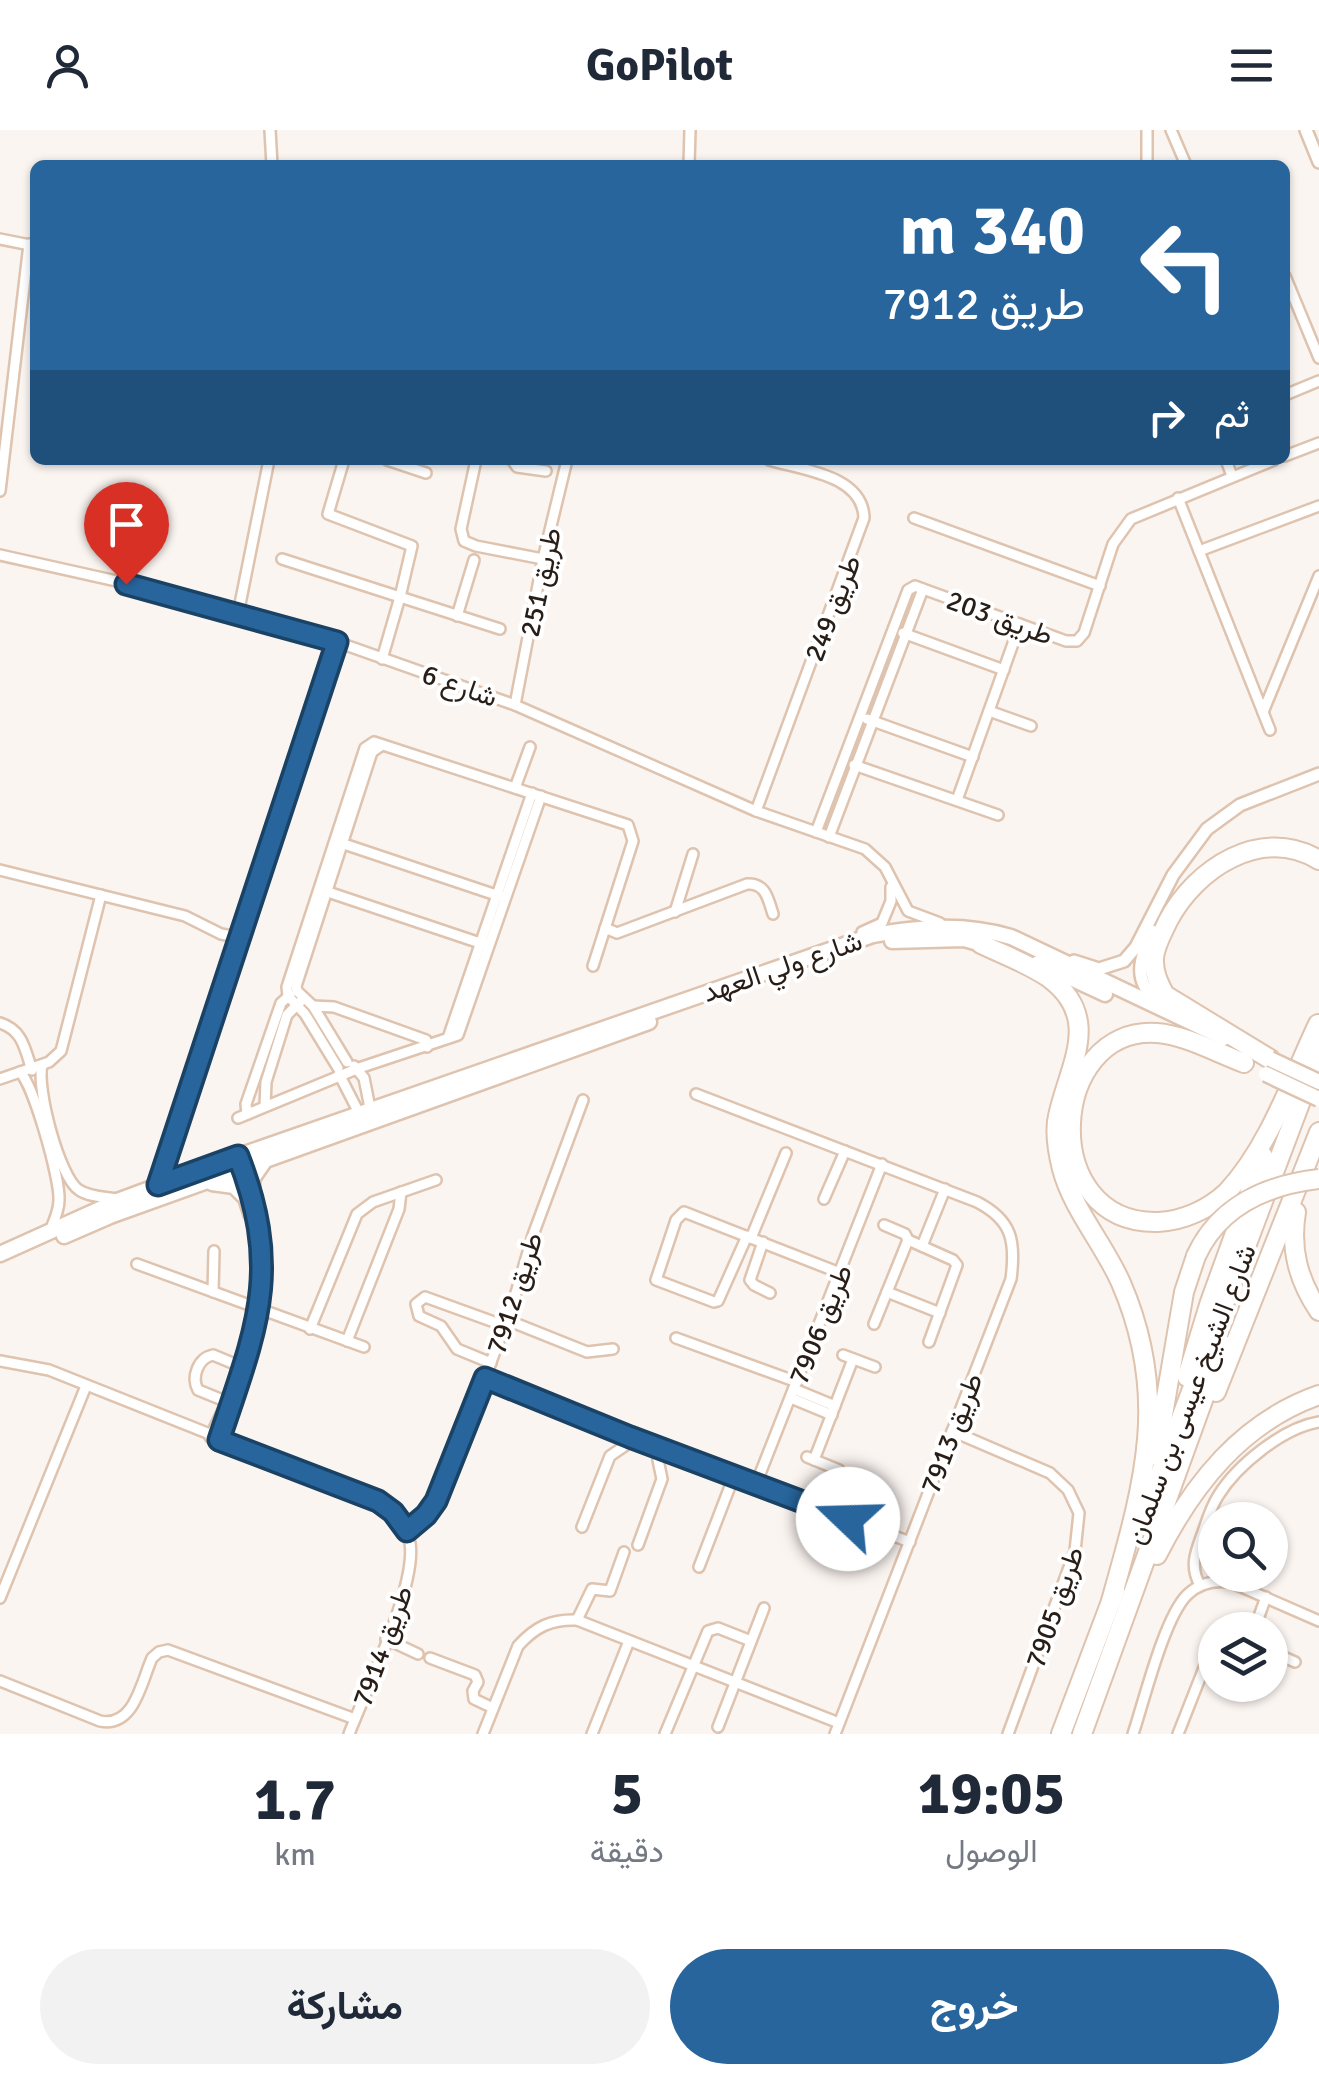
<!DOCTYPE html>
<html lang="ar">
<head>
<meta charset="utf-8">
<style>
  :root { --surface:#fff; --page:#f2f2f3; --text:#1f2937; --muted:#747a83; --accent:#27659c }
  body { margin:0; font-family:Signika,Vazirmatn,sans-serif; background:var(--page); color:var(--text); direction:rtl; height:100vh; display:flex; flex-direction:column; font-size:38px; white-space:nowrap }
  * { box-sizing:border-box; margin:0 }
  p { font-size:32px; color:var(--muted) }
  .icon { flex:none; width:55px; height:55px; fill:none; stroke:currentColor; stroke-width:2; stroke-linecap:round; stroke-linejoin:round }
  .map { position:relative; height:1604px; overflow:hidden; direction:ltr }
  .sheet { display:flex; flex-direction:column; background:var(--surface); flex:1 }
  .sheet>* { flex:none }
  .hud { position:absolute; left:30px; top:30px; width:1260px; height:305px; border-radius:15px; box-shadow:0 2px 8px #0004; direction:rtl; background:#27659c; color:#fff; overflow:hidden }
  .fabs { position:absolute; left:1198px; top:1372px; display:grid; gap:20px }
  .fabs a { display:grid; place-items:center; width:90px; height:90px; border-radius:50%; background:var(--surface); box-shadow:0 2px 8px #0004; font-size:50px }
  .pin { position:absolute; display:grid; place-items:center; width:85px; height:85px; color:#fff; margin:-102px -42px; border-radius:50% 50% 50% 0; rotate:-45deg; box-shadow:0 0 10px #0007 }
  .pin .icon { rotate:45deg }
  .me { position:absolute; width:110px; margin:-55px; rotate:291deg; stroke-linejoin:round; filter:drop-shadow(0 0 8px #0008) }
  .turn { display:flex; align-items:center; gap:35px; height:210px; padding:0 40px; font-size:45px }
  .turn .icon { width:130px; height:130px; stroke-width:2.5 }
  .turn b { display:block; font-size:70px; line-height:85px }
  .then { display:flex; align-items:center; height:95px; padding:0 40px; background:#0003; gap:20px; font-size:38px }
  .eta { display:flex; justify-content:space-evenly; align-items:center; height:170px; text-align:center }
  .eta b { font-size:60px; font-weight:700; line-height:70px }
  .primary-button { display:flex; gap:20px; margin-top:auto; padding:20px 40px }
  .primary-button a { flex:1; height:115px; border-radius:60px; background:var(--accent); color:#fff; font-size:40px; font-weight:700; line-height:115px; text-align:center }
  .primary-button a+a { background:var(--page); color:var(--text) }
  header { display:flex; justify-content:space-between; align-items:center; height:130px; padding:0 40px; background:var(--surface); font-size:45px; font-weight:700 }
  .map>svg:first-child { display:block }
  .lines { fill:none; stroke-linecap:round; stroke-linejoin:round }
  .minor-casing { stroke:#dec3af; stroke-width:14 }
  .tertiary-casing { stroke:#dec3af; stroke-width:16 }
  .primary-casing { stroke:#dec3af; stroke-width:19 }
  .motorway-casing { stroke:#dec3af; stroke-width:22 }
  .minor { stroke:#fff; stroke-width:9 }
  .tertiary { stroke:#fff; stroke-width:11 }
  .primary { stroke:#fff; stroke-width:14 }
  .motorway { stroke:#fff; stroke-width:18 }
  .primary-bridge-casing { stroke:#dec3af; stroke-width:19; stroke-linecap:butt }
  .motorway-bridge-casing { stroke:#dec3af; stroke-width:22; stroke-linecap:butt }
  .primary-bridge { stroke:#fff; stroke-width:14 }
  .motorway-bridge { stroke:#fff; stroke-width:18 }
  .route-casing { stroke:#194265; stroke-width:25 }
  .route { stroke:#27659c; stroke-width:18 }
  .labels { text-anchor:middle; stroke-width:8; stroke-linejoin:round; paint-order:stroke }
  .street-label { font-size:28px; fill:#281e17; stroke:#fff }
</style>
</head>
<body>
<header><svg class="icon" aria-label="menu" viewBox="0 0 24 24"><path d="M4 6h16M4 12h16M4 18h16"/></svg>GoPilot<svg class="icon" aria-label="person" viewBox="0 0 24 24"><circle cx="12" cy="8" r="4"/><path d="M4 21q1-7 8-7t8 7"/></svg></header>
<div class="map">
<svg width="1319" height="1604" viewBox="0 0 1319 1604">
  <rect width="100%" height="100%" fill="#fbf5f1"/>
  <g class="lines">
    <defs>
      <g id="minor">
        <polyline points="270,0 272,35"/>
        <polyline points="1147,0 1147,35"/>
        <polyline points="1171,0 1186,35"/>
        <polyline points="689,35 690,0"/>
        <polyline points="0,109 35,116"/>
        <polyline points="1285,146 1319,228"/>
        <polyline points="1285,265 1319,251"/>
        <polyline points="1285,326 1319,313"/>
        <polyline points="387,330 426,343"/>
        <polyline points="476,330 461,399 464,411 476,416 543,429"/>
        <polyline points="512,330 517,337 546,341"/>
        <polyline points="1226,330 1232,346"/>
        <polyline points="0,361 29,114"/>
        <polyline points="1178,368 1270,600"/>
        <polyline points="914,388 1100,456"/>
        <polyline points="1199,421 1319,376"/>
        <polyline points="0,425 170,463 337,512 515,575 756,681 865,719 885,737 908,781 940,793"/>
        <polyline points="282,429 400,467 412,416 328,384 344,330"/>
        <polyline points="923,459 1066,511 1077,511 1084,503 1113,414 1131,389 1274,330"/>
        <polyline points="238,484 269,330"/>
        <polyline points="457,486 474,430"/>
        <polyline points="903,503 1004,540"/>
        <polyline points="382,529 400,467 500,499"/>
        <polyline points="515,575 543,429 567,330"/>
        <polyline points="989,581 1031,596"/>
        <polyline points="1263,582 1319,446"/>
        <polyline points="867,589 973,627"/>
        <polyline points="854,635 998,685"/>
        <polyline points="515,658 530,617"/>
        <polyline points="957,670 1020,494"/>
        <path d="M756,681l108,-293c-1,-43 -62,-48 -95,-58"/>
        <polyline points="816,702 908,460 915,456 923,459 829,707"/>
        <polyline points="341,713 502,767"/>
        <polyline points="0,740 185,786 221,804 238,807"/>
        <polyline points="322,760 483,814"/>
        <polyline points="675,782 693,724"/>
        <path d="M605,798l12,5 130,-49c19,-1 21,15 26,30"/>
        <polyline points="862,802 882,793 891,771 891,757"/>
        <polyline points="313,876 334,877 426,910 427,917"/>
        <path d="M0,893c23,7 25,27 32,47"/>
        <polyline points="448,908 532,663"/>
        <polyline points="347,932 313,876 297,861 296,856 372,622 382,615"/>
        <path d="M42,935c-6,22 17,112 37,125 10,7 26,7 38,9"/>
        <polyline points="354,936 364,948 370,978"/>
        <polyline points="338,938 305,884 288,866 287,857 365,618 374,612 628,695 633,711 593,836"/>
        <path d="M20,942c14,14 40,107 39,128 0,11 -5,21 -9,31"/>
        <polyline points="339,944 359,983"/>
        <polyline points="0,949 49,932 61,921 101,765"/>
        <path d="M696,964l281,108c35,18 39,39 34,77l-176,455"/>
        <polyline points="265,976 266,952 287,885 300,872"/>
        <polyline points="247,984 246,974 281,873 290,865"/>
        <polyline points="238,988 359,938 458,905 541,666"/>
        <polyline points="233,1037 249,1085 256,1094"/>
        <polyline points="158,1055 337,512"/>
        <polyline points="824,1069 845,1021"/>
        <polyline points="747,1106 718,1171 714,1172 656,1150 676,1090 684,1082 840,1143"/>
        <polyline points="751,1108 786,1023"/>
        <polyline points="908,1110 953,1130 957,1135 929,1212"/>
        <polyline points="763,1112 750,1150 754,1155 770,1163"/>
        <polyline points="922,1116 945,1059"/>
        <polyline points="137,1134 364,1217"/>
        <polyline points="213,1162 214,1121"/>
        <polyline points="887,1162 940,1183"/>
        <polyline points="507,1190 587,1222 613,1219"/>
        <polyline points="874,1194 908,1110 905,1104 884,1095"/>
        <polyline points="310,1199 357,1084 373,1072 436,1050"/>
        <polyline points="676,1208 797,1252"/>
        <polyline points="347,1211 399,1079 401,1062"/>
        <polyline points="843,1225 875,1237"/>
        <path d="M0,1231l49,9 329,131c15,11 28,23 32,42 7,43 -44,147 -61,191"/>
        <polyline points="491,1233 457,1219 441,1196 419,1186 416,1174 425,1167 505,1196"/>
        <polyline points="485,1248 629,1307 910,1412"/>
        <polyline points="794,1259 835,1276"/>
        <polyline points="791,1268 832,1285"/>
        <path d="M225,1271l-27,-11c-7,-13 0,-32 15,-35l29,12"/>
        <polyline points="952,1301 1050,1343 1068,1360 1079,1383 1075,1421 1008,1604"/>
        <polyline points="210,1307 236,1253 260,1181 263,1131 252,1066"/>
        <polyline points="219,1309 234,1266"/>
        <polyline points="807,1327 839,1340"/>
        <polyline points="814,1330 853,1229"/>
        <polyline points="756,1354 882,1034"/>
        <polyline points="582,1397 610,1326 626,1315 629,1307"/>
        <polyline points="407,1401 420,1391 436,1371 466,1299 513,1173 533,1105 583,970"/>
        <polyline points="638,1415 662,1349 658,1330 661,1319"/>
        <polyline points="699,1437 734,1346"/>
        <path d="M1200,1455c-11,-19 -4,-34 3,-53 4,-12 8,-25 15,-36 19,-31 65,-68 101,-74"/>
        <polyline points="0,1468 86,1256"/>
        <polyline points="577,1490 592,1459 610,1461 624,1422"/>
        <polyline points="1254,1500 1266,1467"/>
        <polyline points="386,1509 418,1524"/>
        <polyline points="1270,1521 1295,1532"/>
        <polyline points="430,1528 475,1545 478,1552 473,1561 474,1569 493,1578"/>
        <path d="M0,1551l100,40c34,7 41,-38 52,-63l7,-6 9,-2 187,69"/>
        <polyline points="718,1597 764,1478"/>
        <path d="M483,1604l35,-88c17,-19 33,-27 59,-26l262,103"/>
        <polyline points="592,1604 629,1511"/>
        <polyline points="665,1604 708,1501 718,1498 751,1511"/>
        <path d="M1133,1604c11,-33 31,-116 54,-139 12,-12 26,-15 43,-13l89,39"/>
        <polyline points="1178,1604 1215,1510"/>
      </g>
      <g id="tertiary">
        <polyline points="1306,0 1319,32"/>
        <path d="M1152,801c-12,27 -21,51 8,72"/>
        <polyline points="1074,831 1099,839 1124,831 1136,817 1173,745 1207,699 1240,675 1319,644"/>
      </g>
      <g id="primary">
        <polyline points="892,811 964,809 989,816"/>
        <polyline points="1038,833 1105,864"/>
        <polyline points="212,1053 234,1056 243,1065"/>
        <polyline points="253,1069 252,1049 263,1033"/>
        <polyline points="64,1106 110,1086 649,892"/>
        <path d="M0,1124l120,-54 110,-41 643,-224c48,-8 91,-12 138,2l213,101"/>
      </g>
      <g id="motorway">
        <path d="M981,814c23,11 48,20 68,34 54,40 20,87 9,138 -4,17 0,37 4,53 11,41 42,75 59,114 50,115 22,204 -10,318"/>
        <path d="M1270,929l-105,-64c-6,-11 -12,-23 -11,-37 1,-13 9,-26 14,-37 27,-52 93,-96 151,-61"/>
        <path d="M1244,933c-27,-10 -59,-28 -87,-30 -109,-8 -121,192 1,189 25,-1 51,-13 69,-30 42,-45 65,-113 91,-168"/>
        <path d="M1296,1082c-6,37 2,68 23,99"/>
        <polyline points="1187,1247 1210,1172 1263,1026"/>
        <polyline points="1216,1262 1319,1002"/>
        <polyline points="1156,1326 1184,1162 1196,1126"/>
        <polyline points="1146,1381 1319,923"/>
        <path d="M1157,1425c36,-71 85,-133 162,-160"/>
        <polyline points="1061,1604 1115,1461"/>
        <polyline points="1082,1604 1223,1215"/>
      </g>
    </defs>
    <use href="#minor" class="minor-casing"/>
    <use href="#tertiary" class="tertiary-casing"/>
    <use href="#primary" class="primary-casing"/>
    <use href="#motorway" class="motorway-casing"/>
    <use href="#minor" class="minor"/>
    <use href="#tertiary" class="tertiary"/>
    <use href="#primary" class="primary"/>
    <use href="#motorway" class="motorway"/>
    <defs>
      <g id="primary-bridge">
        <polyline points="1270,929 1319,952"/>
        <polyline points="1266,944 1319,969"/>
      </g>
      <path id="motorway-bridge" d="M1196,1126c23,-50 71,-71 123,-77"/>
    </defs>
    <use href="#primary-bridge" class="primary-bridge-casing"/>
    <use href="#motorway-bridge" class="motorway-bridge-casing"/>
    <use href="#primary-bridge" class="primary-bridge"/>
    <use href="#motorway-bridge" class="motorway-bridge"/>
  </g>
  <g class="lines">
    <defs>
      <path id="route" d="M126,454l211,58 -179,543 80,-29c45,116 18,173 -19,284l159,61 15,11 14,19 19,-16 10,-14 49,-123 145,59 218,82"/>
    </defs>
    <use href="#route" class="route-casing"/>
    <use href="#route" class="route"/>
  </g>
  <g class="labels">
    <g class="street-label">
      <text transform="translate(540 452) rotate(-78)" y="10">طريق 251</text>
      <text transform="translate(832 478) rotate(-69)" y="10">طريق 249</text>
      <text transform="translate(1000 487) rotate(20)" y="10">طريق 203</text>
      <text transform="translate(460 555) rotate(19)" y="10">شارع 6</text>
      <text transform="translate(782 836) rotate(-19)" y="10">شارع ولي العهد</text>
      <text transform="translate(514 1163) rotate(-72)" y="10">طريق 7912</text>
      <text transform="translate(820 1194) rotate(-68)" y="10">طريق 7906</text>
      <text transform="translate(1190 1264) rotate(-69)" y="10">شارع الشيخ عيسى بن سلمان</text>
      <text transform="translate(951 1303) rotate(-69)" y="10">طريق 7913</text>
      <text transform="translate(1054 1477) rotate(-71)" y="10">طريق 7905</text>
      <text transform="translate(382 1516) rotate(-70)" y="10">طريق 7914</text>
    </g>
  </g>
</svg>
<div class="fabs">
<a><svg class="icon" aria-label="search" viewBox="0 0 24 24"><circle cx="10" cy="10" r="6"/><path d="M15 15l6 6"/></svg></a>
<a><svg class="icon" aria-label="layers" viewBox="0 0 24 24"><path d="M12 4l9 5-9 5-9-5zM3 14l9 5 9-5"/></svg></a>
</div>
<div class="pin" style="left:126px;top:454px;background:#d93025"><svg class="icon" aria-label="arrive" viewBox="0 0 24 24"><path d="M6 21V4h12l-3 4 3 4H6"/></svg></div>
<svg class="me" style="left:848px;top:1389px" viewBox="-20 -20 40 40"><circle r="19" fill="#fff"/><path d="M0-13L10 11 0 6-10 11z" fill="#27659c"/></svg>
<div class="hud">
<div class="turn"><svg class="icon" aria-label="left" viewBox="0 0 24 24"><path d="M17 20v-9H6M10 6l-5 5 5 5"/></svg><div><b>340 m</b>طريق 7912</div></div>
<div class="then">ثم<svg class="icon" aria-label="right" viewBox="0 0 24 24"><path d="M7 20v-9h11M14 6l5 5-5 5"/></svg></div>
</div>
</div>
<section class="sheet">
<div class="eta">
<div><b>19:05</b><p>الوصول</p></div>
<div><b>5</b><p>دقيقة</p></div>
<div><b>1.7</b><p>km</p></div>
</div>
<div class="primary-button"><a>خروج</a><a>مشاركة</a></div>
</section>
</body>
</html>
